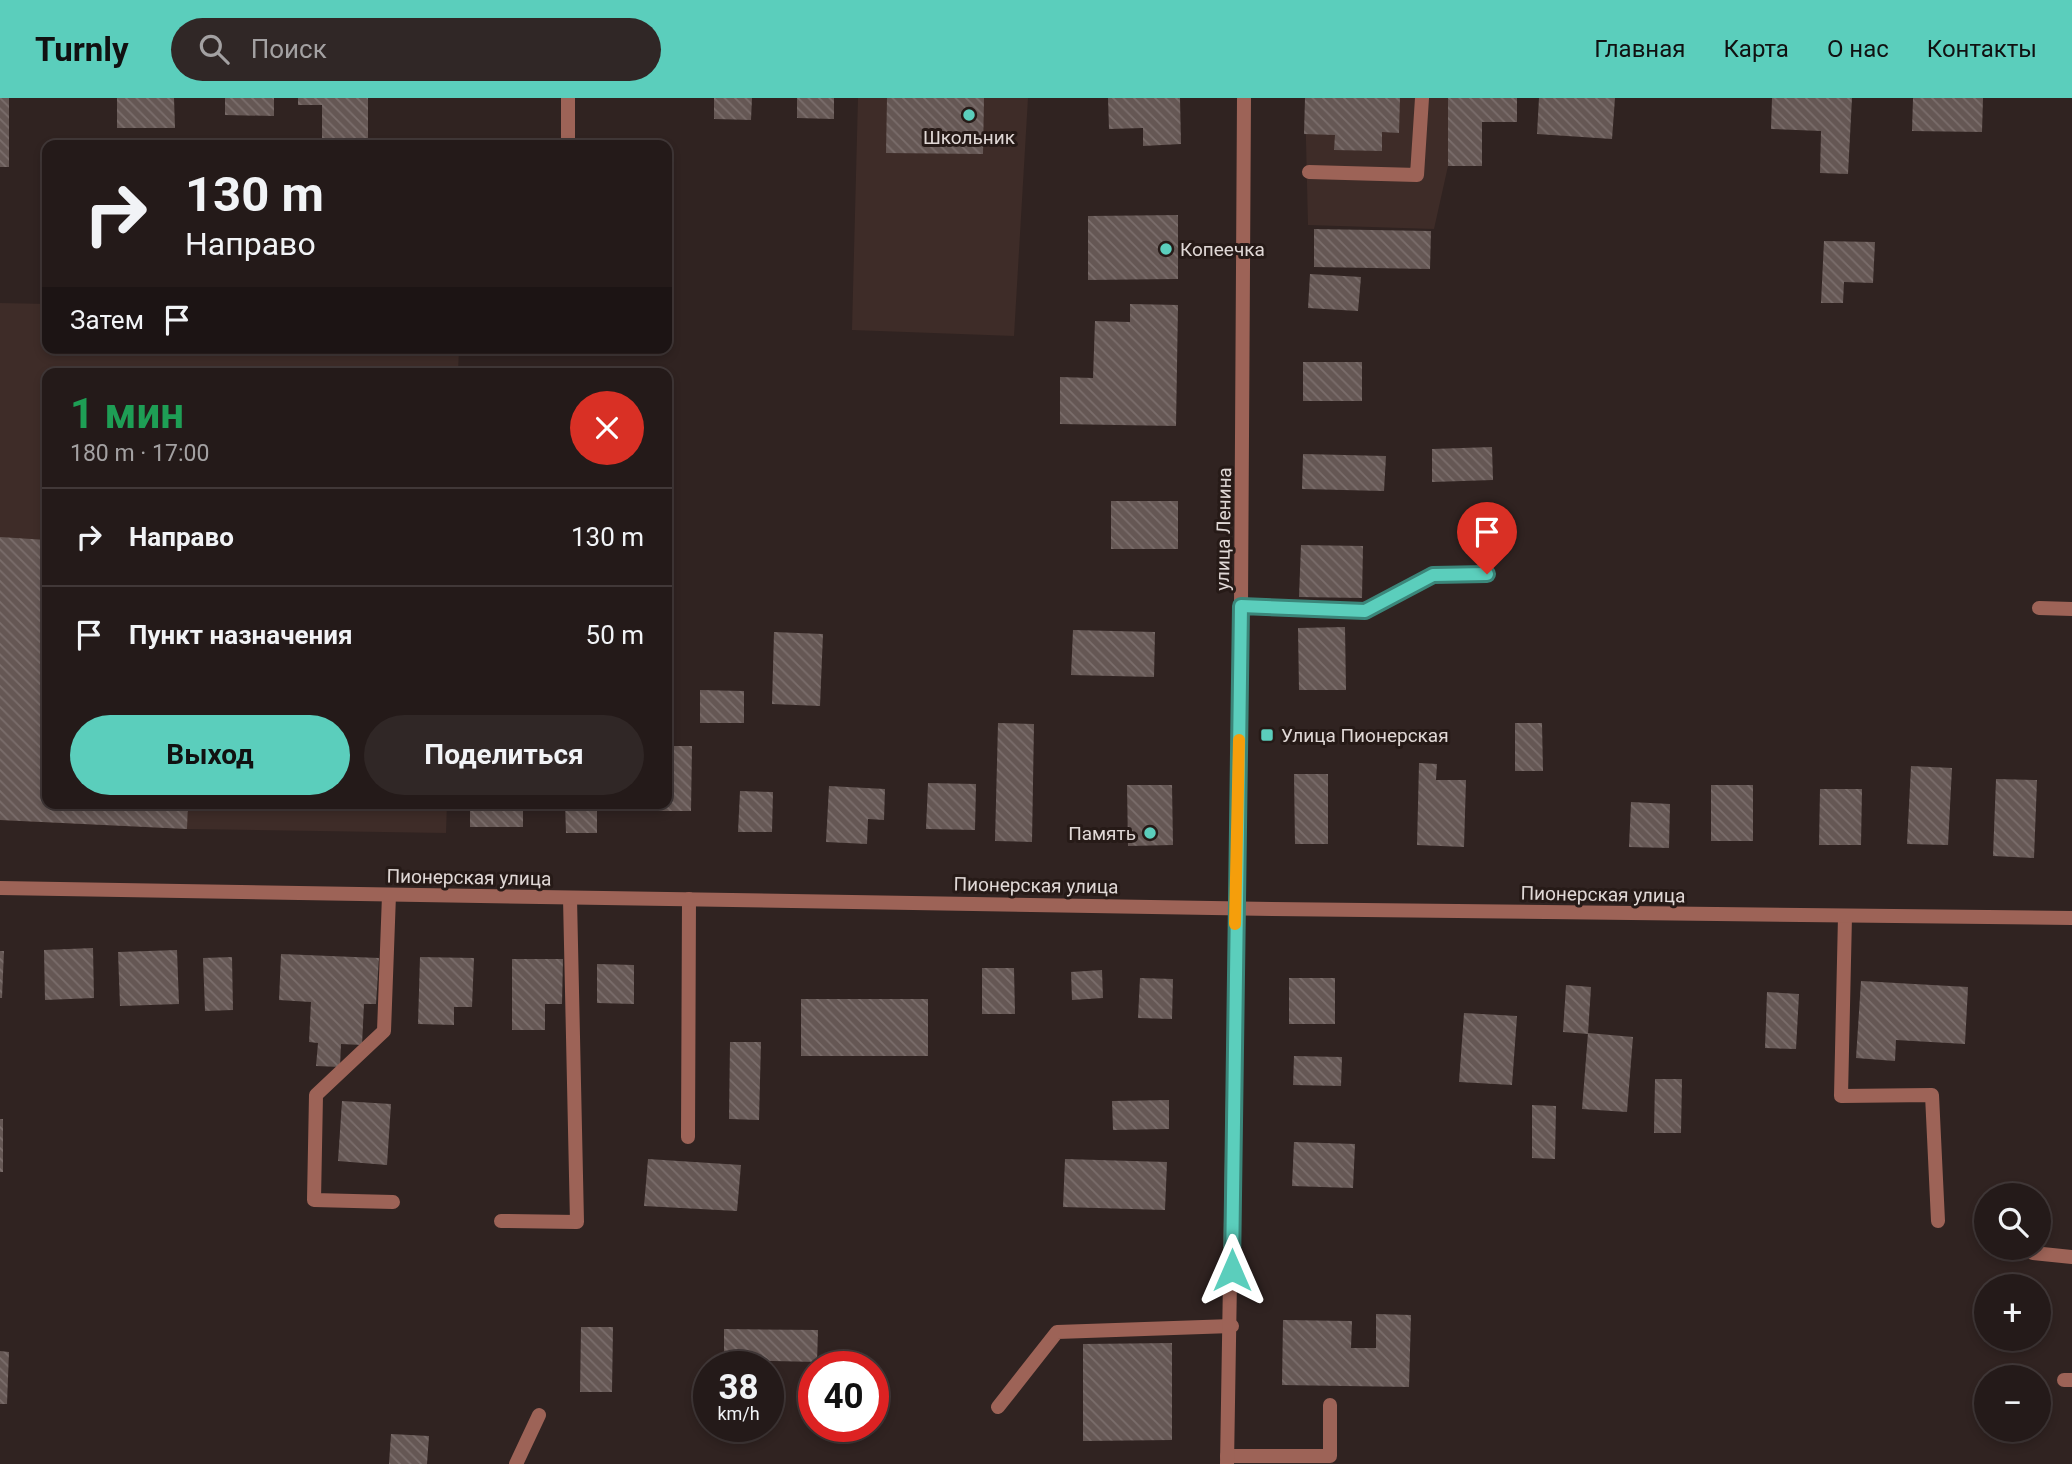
<!DOCTYPE html>
<html lang="ru">
<head>
<meta charset="utf-8">
<style>
  :root { --surface:#241a19; --page:#302726; --text:#f1f3f6; --muted:#a3a1a2; --line:#413838; --accent:#5bcebc }
  body { margin:0; font-family:Roboto,sans-serif; background:var(--page); color:var(--text); height:100vh; display:flex; flex-direction:column; font-size:26px; white-space:nowrap }
  * { box-sizing:border-box; margin:0 }
  p { font-size:23px; color:var(--muted) }
  .icon { flex:none; width:38px; height:38px; fill:none; stroke:currentColor; stroke-width:2; stroke-linecap:round; stroke-linejoin:round }
  .map { position:relative; flex:1; overflow:hidden }
  .side { position:absolute; left:42px; top:270px; width:630px; height:441px; display:flex; flex-direction:column; background:var(--surface); border-radius:14px; box-shadow:0 4px 10px #0003,0 0 0 2px var(--line) }
  .side>* { flex:none }
  .hud { position:absolute; left:42px; top:42px; width:630px; height:214px; border-radius:14px; box-shadow:0 4px 10px #0003,0 0 0 2px var(--line); background:#241a19; color:var(--text); overflow:hidden }
  .fabs { position:absolute; left:1974px; top:1085px; display:grid; gap:14px }
  .fabs a { display:grid; place-items:center; width:77px; height:77px; border-radius:50%; background:var(--surface); box-shadow:0 4px 10px #0003,0 0 0 2px var(--line); font-size:35px }
  .speed { position:absolute; left:693px; top:1253px; display:flex; gap:14px; font-size:35px; font-weight:700; text-align:center }
  .speed>* { display:grid; place-content:center; width:91px; height:91px; border-radius:50%; background:var(--surface); box-shadow:0 4px 10px #0003,0 0 0 2px var(--line); line-height:1 }
  .speed small { font-size:18px; font-weight:400 }
  .speed .limit { border:10px solid #d22; background:#fff; color:#111 }
  .pin { position:absolute; display:grid; place-items:center; width:60px; height:60px; color:#fff; margin:-72px -30px; border-radius:50% 50% 50% 0; rotate:-45deg; box-shadow:0 0 7px #0007 }
  .pin .icon { rotate:45deg }
  .me { position:absolute; width:77px; margin:-38px; rotate:0deg; stroke-linejoin:round; filter:drop-shadow(0 0 5px #0008) }
  .turn { display:flex; align-items:center; gap:24px; height:147px; padding:0 28px; font-size:32px }
  .turn .icon { width:91px; height:91px; stroke-width:2.5 }
  .turn b { display:block; font-size:49px; line-height:60px }
  .then { display:flex; align-items:center; height:66px; padding:0 28px; background:#0003; gap:14px; font-size:26px }
  .round { display:grid; place-items:center; flex:none; width:74px; height:74px; border-radius:37px; background:var(--page) }
  .overview { display:flex; align-items:center; justify-content:space-between; height:119px; padding:0 28px }
  h1 { font-size:42px; font-weight:700; line-height:52px; color:#1e9e55 }
  .cta { display:flex; gap:14px; margin-top:auto; padding:14px 28px }
  .cta a { flex:1; height:80px; border-radius:42px; background:var(--accent); color:#111; font-size:28px; font-weight:700; line-height:80px; text-align:center }
  .cta a+a { background:var(--page); color:var(--text) }
  ul { padding:0; list-style:none }
  li { display:flex; align-items:center; gap:21px; height:98px; padding:0 28px; border-top:2px solid var(--line) }
  li div { flex:1 }
  li b { display:block; font-size:26px }
  li em { font-style:normal }
  header { display:flex; align-items:center; gap:42px; box-sizing:border-box; height:98px; padding:0 35px; background:var(--accent); color:#111 }
  header strong { font-size:33px }
  nav { display:flex; gap:38px; margin-inline-start:auto; font-size:24px }
  .search { width:490px; height:63px; background:var(--page); display:flex; align-items:center; gap:18px; box-sizing:border-box; padding:0 24px; border-radius:38px; color:var(--muted); font-size:26px }
  .map>svg:first-child { display:block }
  .built { fill:#3e2c28 }
  .building { fill:url(#building-back-hatch) }
  .lines { fill:none; stroke-linecap:round; stroke-linejoin:round }
  .service { stroke:#9d6357; stroke-width:14 }
  .minor { stroke:#9d6357; stroke-width:14 }
  .tertiary { stroke:#9d6357; stroke-width:14 }
  .route-casing { stroke:#3b867a; stroke-width:18 }
  .route { stroke:#5bcebc; stroke-width:12 }
  .slow { stroke:#f59e0b; stroke-width:12 }
  .poi-dot { fill:#5bcebc; stroke:#261a17; stroke-width:2.5 }
  .labels { text-anchor:middle; stroke-width:6; stroke-linejoin:round; paint-order:stroke }
  .poi-label { font-size:19px; fill:#e0d8d6; stroke:#261a17; text-anchor:start }
  .street-label { font-size:19px; fill:#e0d8d6; stroke:#261a17 }
</style>
</head>
<body>
<header>
<strong>Turnly</strong>
<div class="search"><svg class="icon" aria-label="search" viewBox="0 0 24 24"><circle cx="10" cy="10" r="6"/><path d="M15 15l6 6"/></svg>Поиск</div>
<nav><a>Главная</a><a>Карта</a><a>О нас</a><a>Контакты</a></nav>
</header>
<div class="map">
<svg width="2072" height="1366" viewBox="0 0 2072 1366">
  <defs>
    <pattern id="building-back-hatch" width="6" height="6" patternUnits="userSpaceOnUse" patternTransform="scale(1.75)"><rect width="6" height="6" fill="#655754"/><path d="M-1 5l2 2M0 0l6 6M5-1l2 2" fill="none" stroke="#7b6e6c"/></pattern>
  </defs>
  <rect width="100%" height="100%" fill="#302321"/>
  <g class="built">
    <polygon points="858,0 1028,0 1014,238 852,232"/>
    <polygon points="1305,0 1448,0 1448,68 1434,131 1308,127"/>
    <polygon points="0,205 47,206 47,250 459,250 458,275 47,275 47,705 447,705 446,735 187,731 0,722"/>
  </g>
  <g class="building">
    <rect x="0" y="0" width="9" height="69"/>
    <polygon points="117,0 174,0 175,30 117,30"/>
    <polygon points="225,0 274,0 274,18 225,17"/>
    <polygon points="298,0 368,0 368,47 322,47 322,7 298,7"/>
    <polygon points="714,0 752,0 751,22 714,21"/>
    <polygon points="797,0 834,0 834,21 797,20"/>
    <polygon points="887,0 984,0 983,56 886,55"/>
    <polygon points="1108,0 1180,0 1181,46 1143,48 1143,30 1109,31"/>
    <polygon points="1305,0 1400,0 1399,35 1382,34 1382,53 1334,52 1335,37 1304,36"/>
    <polygon points="1448,0 1517,0 1517,24 1482,24 1482,68 1448,68"/>
    <polygon points="1539,0 1615,0 1612,41 1537,36"/>
    <polygon points="1772,0 1852,0 1848,76 1820,75 1821,33 1771,31"/>
    <polygon points="1913,0 1983,0 1982,34 1912,33"/>
    <polygon points="1178,117 1178,181 1088,182 1088,118"/>
    <polygon points="1314,131 1431,133 1430,171 1314,169"/>
    <polygon points="1824,143 1875,144 1873,185 1844,184 1843,205 1821,205"/>
    <polygon points="1310,176 1361,179 1358,213 1308,210"/>
    <polygon points="1130,206 1178,207 1176,328 1060,326 1060,279 1093,280 1095,223 1130,224"/>
    <rect x="1303" y="264" width="59" height="39"/>
    <polygon points="1492,349 1493,382 1432,384 1432,351"/>
    <polygon points="1303,356 1386,358 1384,393 1302,391"/>
    <rect x="1111" y="403" width="67" height="48"/>
    <polygon points="0,439 47,442 47,705 188,705 187,731 0,722"/>
    <polygon points="1301,447 1363,448 1362,500 1299,499"/>
    <polygon points="1345,529 1346,592 1299,592 1298,530"/>
    <polygon points="1073,532 1155,534 1154,579 1071,577"/>
    <polygon points="774,534 823,536 820,608 772,606"/>
    <polygon points="700,592 744,593 744,625 700,625"/>
    <polygon points="998,625 1034,626 1032,744 995,743"/>
    <polygon points="1515,625 1542,625 1543,673 1515,673"/>
    <polygon points="667,648 692,648 691,713 652,713 652,705 667,705"/>
    <polygon points="1419,665 1437,666 1436,682 1466,682 1464,749 1417,747"/>
    <polygon points="1911,668 1952,670 1948,747 1907,746"/>
    <polygon points="1294,676 1328,676 1328,746 1295,746"/>
    <polygon points="1996,681 2037,682 2034,760 1993,758"/>
    <polygon points="928,685 976,686 975,732 926,731"/>
    <polygon points="1127,687 1172,687 1173,747 1128,748"/>
    <rect x="1711" y="687" width="42" height="56"/>
    <polygon points="829,688 885,691 884,722 868,721 867,746 826,744"/>
    <polygon points="1820,691 1862,691 1861,747 1819,747"/>
    <polygon points="740,693 773,694 772,734 738,734"/>
    <polygon points="1631,704 1670,706 1669,750 1629,749"/>
    <rect x="470" y="705" width="53" height="24"/>
    <polygon points="565,705 597,705 597,735 566,735"/>
    <polygon points="93,850 94,900 45,902 44,852"/>
    <polygon points="177,852 179,906 120,908 118,854"/>
    <polygon points="0,853 4,853 2,900 0,900"/>
    <polygon points="281,856 379,860 376,906 364,906 362,947 341,946 340,969 316,968 318,945 309,944 311,904 279,902"/>
    <polygon points="232,859 233,912 205,913 203,860"/>
    <polygon points="420,859 474,860 472,909 454,909 454,927 418,926"/>
    <polygon points="512,861 563,861 562,906 545,906 545,932 512,932"/>
    <polygon points="597,866 634,867 634,906 597,905"/>
    <polygon points="982,870 1014,870 1015,916 982,916"/>
    <polygon points="1102,872 1103,900 1072,902 1071,874"/>
    <polygon points="1140,880 1173,881 1172,921 1138,920"/>
    <rect x="1289" y="880" width="46" height="46"/>
    <polygon points="1861,883 1968,889 1965,946 1896,942 1895,963 1856,960"/>
    <polygon points="1566,887 1591,889 1588,936 1563,934"/>
    <polygon points="1767,894 1799,896 1796,951 1765,950"/>
    <rect x="801" y="901" width="127" height="57"/>
    <polygon points="1464,915 1517,918 1512,987 1459,984"/>
    <polygon points="1588,935 1633,939 1627,1014 1582,1011"/>
    <polygon points="730,944 761,944 759,1022 729,1021"/>
    <polygon points="1294,958 1342,959 1341,988 1293,987"/>
    <polygon points="1655,981 1682,981 1681,1035 1654,1035"/>
    <polygon points="1169,1002 1169,1031 1113,1032 1112,1003"/>
    <polygon points="342,1003 391,1006 387,1067 338,1063"/>
    <polygon points="1532,1007 1556,1008 1555,1061 1532,1060"/>
    <rect x="0" y="1021" width="3" height="53"/>
    <polygon points="1294,1044 1355,1046 1353,1090 1292,1088"/>
    <polygon points="648,1061 741,1067 737,1113 644,1108"/>
    <polygon points="1065,1061 1167,1064 1165,1112 1063,1109"/>
    <polygon points="1376,1216 1411,1217 1409,1289 1282,1287 1283,1222 1352,1223 1351,1250 1376,1250"/>
    <polygon points="581,1229 613,1229 612,1294 580,1294"/>
    <polygon points="724,1231 818,1232 817,1264 724,1262"/>
    <polygon points="1172,1245 1172,1342 1083,1343 1083,1246"/>
    <polygon points="0,1253 9,1254 7,1306 0,1306"/>
    <polygon points="391,1336 429,1338 427,1366 389,1366"/>
  </g>
  <g class="lines">
    <g class="service">
      <polyline points="568,47 568,0"/>
      <polyline points="1309,74 1417,77 1422,0"/>
      <polyline points="1241,508 1365,513 1433,477 1487,476"/>
      <polyline points="2039,510 2072,511"/>
      <polyline points="389,797 384,933 316,997 314,1102 393,1104"/>
      <polyline points="1845,818 1841,998 1932,997 1938,1123"/>
      <polyline points="688,1039 689,801"/>
      <polyline points="501,1123 577,1124 570,800"/>
      <polyline points="2033,1155 2072,1159"/>
      <polyline points="2064,1282 2072,1282"/>
      <polyline points="998,1309 1057,1234 1232,1228"/>
      <polyline points="1227,1358 1330,1358 1330,1307"/>
      <polyline points="516,1366 539,1317"/>
    </g>
    <polyline class="minor" points="0,790 1272,811 2072,820"/>
    <polyline class="tertiary" points="1227,1366 1241,508 1244,0"/>
  </g>
  <g class="lines">
    <defs>
      <polyline id="route" points="1232,1172 1241,508 1365,513 1433,477 1487,476"/>
    </defs>
    <use href="#route" class="route-casing"/>
    <use href="#route" class="route"/>
    <polyline class="slow" points="1235,826 1239,642"/>
  </g>
  <g class="poi-dot">
    <circle cx="969" cy="17" r="7"/>
    <circle cx="1166" cy="151" r="7"/>
    <rect x="1260" y="630" width="14" height="14" rx="3.5"/>
    <circle cx="1150" cy="735" r="7"/>
  </g>
  <g class="labels">
    <g class="poi-label">
      <text x="969" y="46" text-anchor="middle">Школьник</text>
      <text x="1180" y="158">Копеечка</text>
      <text x="1281" y="644">Улица Пионерская</text>
      <text x="1136" y="742" text-anchor="end">Память</text>
    </g>
    <g class="street-label">
      <text transform="translate(1223 431) rotate(-89)" y="7">улица Ленина</text>
      <text transform="translate(469 779) rotate(1)" y="7">Пионерская улица</text>
      <text transform="translate(1036 787) rotate(1)" y="7">Пионерская улица</text>
      <text transform="translate(1603 796) rotate(1)" y="7">Пионерская улица</text>
    </g>
  </g>
</svg>
<div class="fabs">
<a><svg class="icon" aria-label="search" viewBox="0 0 24 24"><circle cx="10" cy="10" r="6"/><path d="M15 15l6 6"/></svg></a>
<a>+</a>
<a>−</a>
</div>
<div class="speed"><div>38<small>km/h</small></div><div class="limit">40</div></div>
<div class="pin" style="left:1487px;top:476px;background:#d93025"><svg class="icon" aria-label="arrive" viewBox="0 0 24 24"><path d="M6 21V4h12l-3 4 3 4H6"/></svg></div>
<svg class="me" style="left:1232px;top:1172px" viewBox="-20 -20 40 40"><path d="M0-17L14 15 0 8-14 15z" fill="#5bcebc" stroke="#fff" stroke-width="4"/></svg>
<div class="hud">
<div class="turn"><svg class="icon" aria-label="right" viewBox="0 0 24 24"><path d="M7 20v-9h11M14 6l5 5-5 5"/></svg><div><b>130 m</b>Направо</div></div>
<div class="then">Затем<svg class="icon" aria-label="arrive" viewBox="0 0 24 24"><path d="M6 21V4h12l-3 4 3 4H6"/></svg></div>
</div>
<section class="side">
<div class="overview"><div><h1>1 мин</h1><p>180 m · 17:00</p></div><a class="round" style="background:#d93025;color:#fff"><svg class="icon" aria-label="close" viewBox="0 0 24 24"><path d="M6 6l12 12M18 6L6 18"/></svg></a></div>
<ul>
<li><svg class="icon" aria-label="right" viewBox="0 0 24 24"><path d="M7 20v-9h11M14 6l5 5-5 5"/></svg><div><b>Направо</b></div><em>130 m</em></li>
<li><svg class="icon" aria-label="arrive" viewBox="0 0 24 24"><path d="M6 21V4h12l-3 4 3 4H6"/></svg><div><b>Пункт назначения</b></div><em>50 m</em></li>
</ul>
<div class="cta"><a>Выход</a><a>Поделиться</a></div>
</section>
</div>
</body>
</html>
